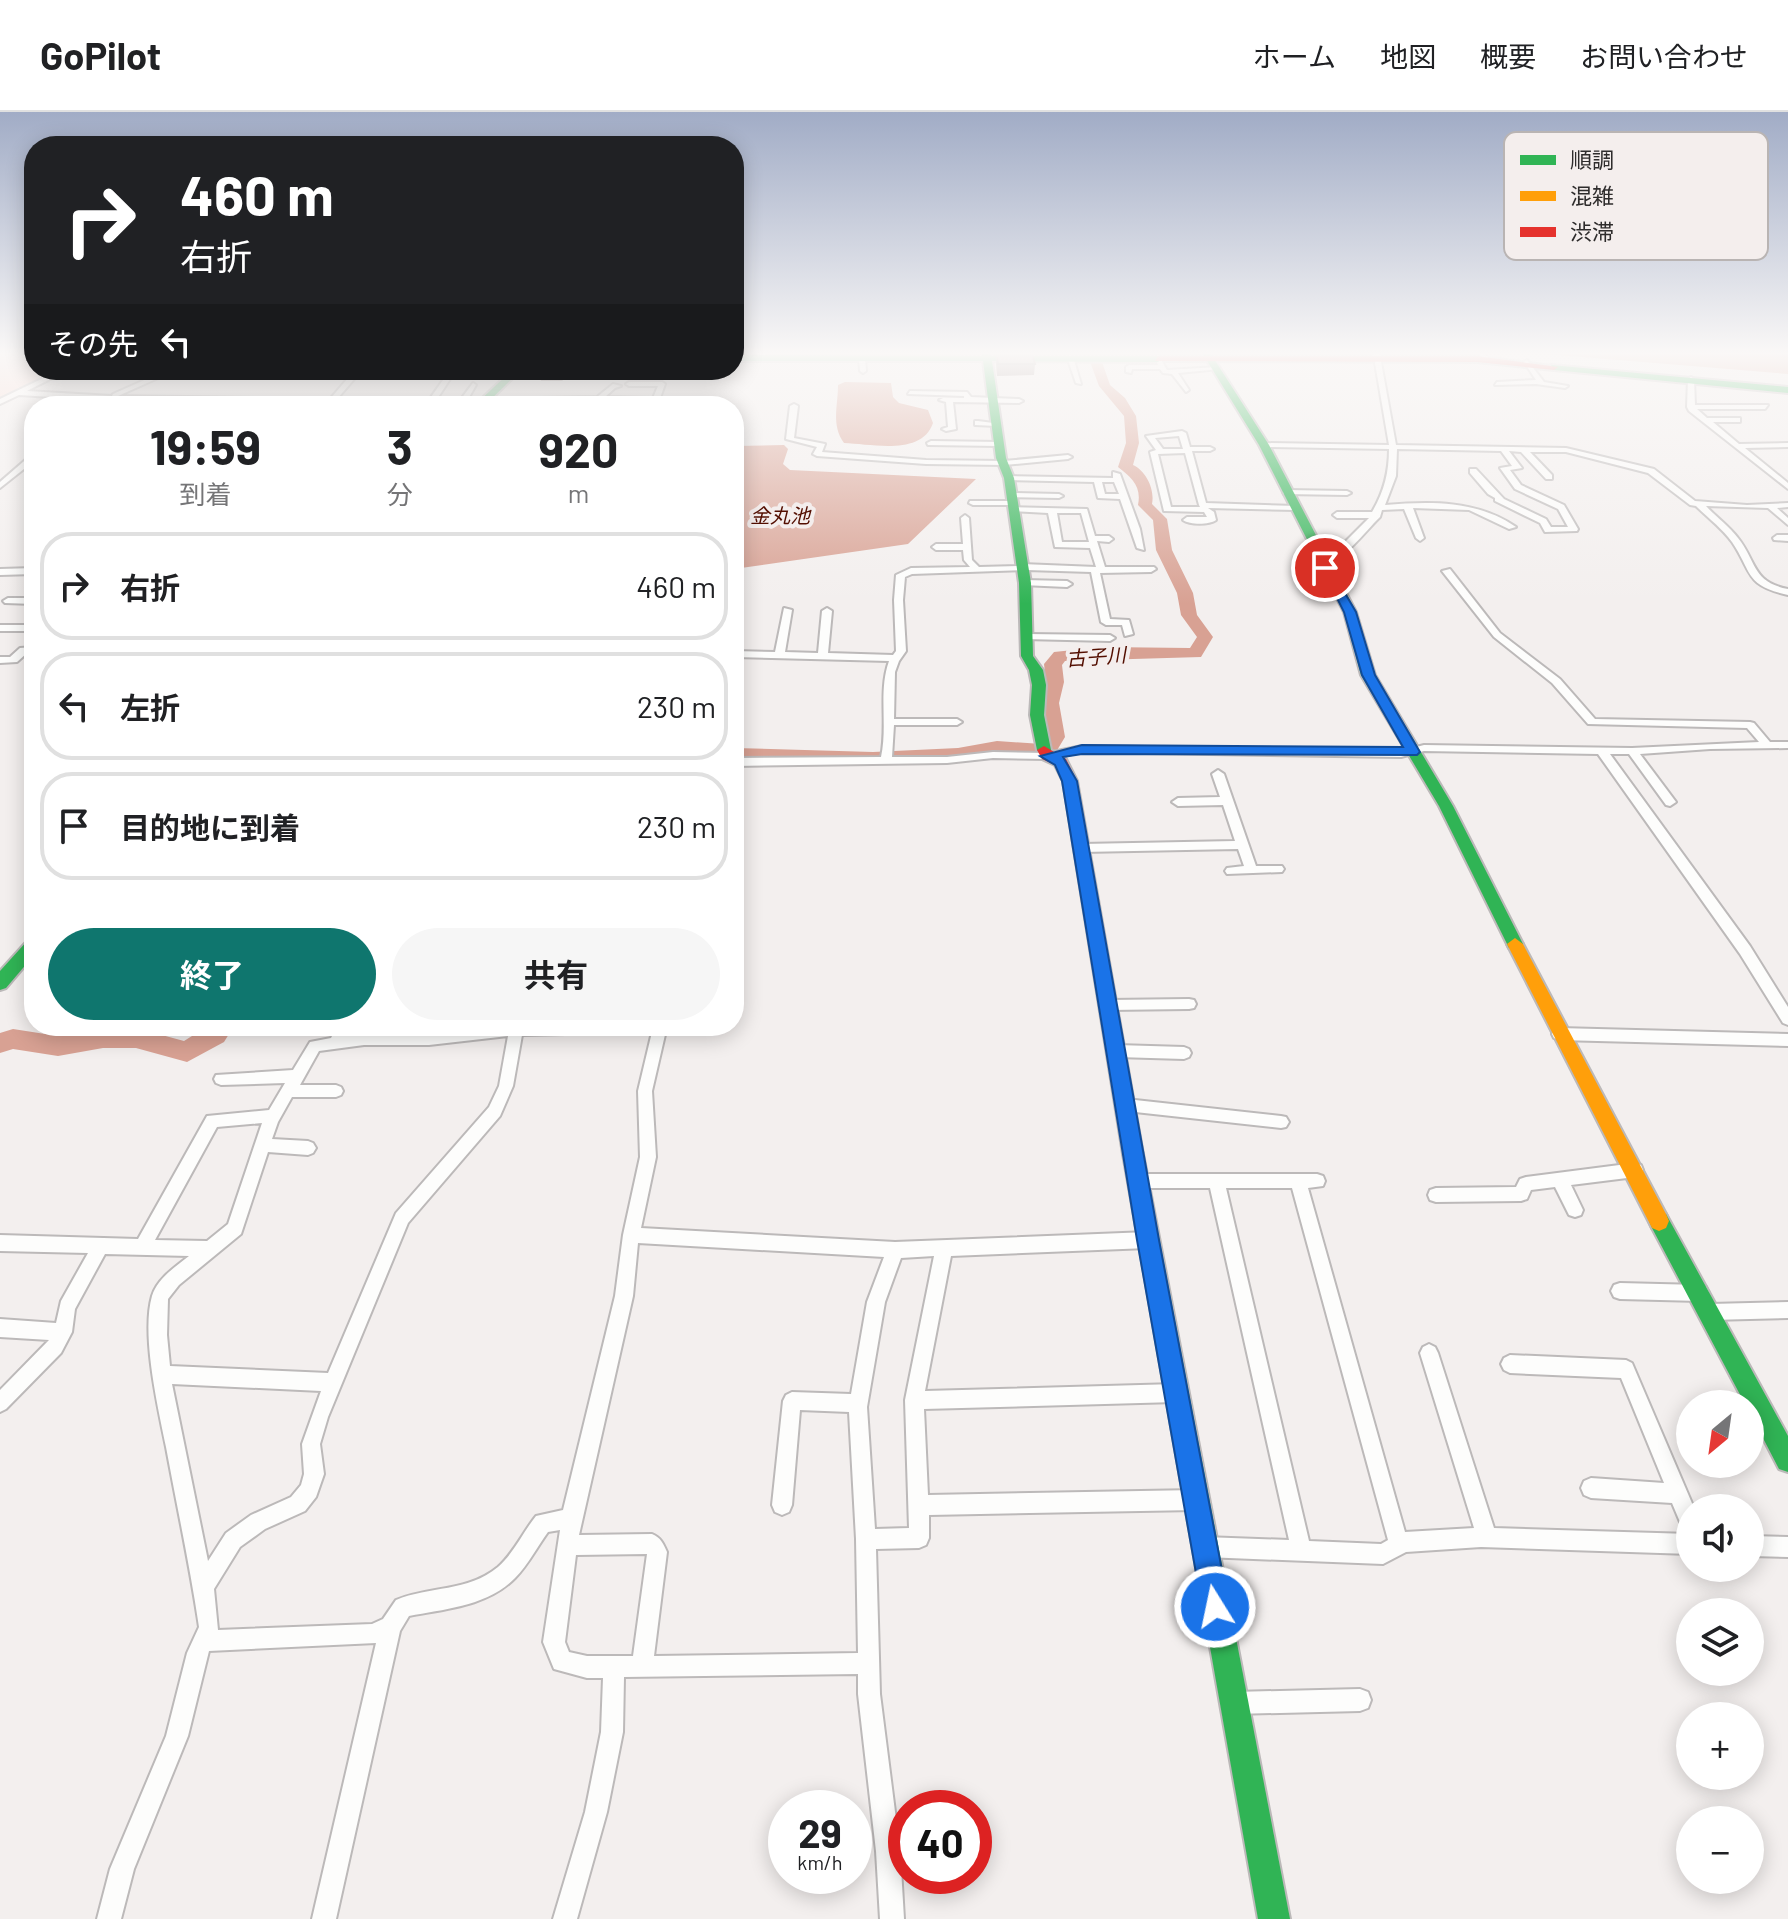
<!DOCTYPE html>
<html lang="ja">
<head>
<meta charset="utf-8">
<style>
  :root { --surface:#fff; --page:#f6f6f6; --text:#202124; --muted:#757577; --line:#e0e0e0; --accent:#0f766e }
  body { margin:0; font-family:Barlow,"Noto Sans JP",sans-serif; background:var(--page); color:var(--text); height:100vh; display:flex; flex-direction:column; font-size:30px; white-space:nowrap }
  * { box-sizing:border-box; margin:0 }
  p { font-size:26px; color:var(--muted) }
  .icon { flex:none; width:44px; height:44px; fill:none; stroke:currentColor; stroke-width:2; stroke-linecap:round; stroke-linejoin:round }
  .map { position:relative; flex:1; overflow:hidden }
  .panel { position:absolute; left:24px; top:284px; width:720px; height:640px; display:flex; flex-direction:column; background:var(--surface); border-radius:32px; box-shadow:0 4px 20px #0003 }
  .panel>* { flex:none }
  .top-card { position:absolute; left:24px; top:24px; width:720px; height:244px; border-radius:32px; box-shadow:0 4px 20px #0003; background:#202124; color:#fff; overflow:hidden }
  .needle { width:52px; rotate:209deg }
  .buttons { position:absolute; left:1676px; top:1278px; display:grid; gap:16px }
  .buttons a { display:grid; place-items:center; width:88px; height:88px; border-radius:50%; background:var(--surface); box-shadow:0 4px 20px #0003; font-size:40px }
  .speed { position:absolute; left:768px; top:1678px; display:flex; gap:16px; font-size:40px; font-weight:700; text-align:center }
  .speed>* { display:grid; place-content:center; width:104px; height:104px; border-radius:50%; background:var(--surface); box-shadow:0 4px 20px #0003; line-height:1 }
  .speed small { font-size:20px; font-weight:400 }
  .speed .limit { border:12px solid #d22; background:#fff; color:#111 }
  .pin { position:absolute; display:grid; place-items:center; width:68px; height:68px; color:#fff; margin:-34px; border:4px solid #fff; border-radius:50%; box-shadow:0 2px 8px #0007 }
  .me { position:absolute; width:88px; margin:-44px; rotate:350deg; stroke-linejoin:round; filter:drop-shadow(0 0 6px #0008) }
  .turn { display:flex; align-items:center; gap:28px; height:168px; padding:0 24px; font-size:36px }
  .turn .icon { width:104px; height:104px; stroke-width:2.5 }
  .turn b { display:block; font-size:56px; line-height:68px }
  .then { display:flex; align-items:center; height:76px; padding:0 24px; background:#0003; gap:16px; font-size:30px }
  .eta { display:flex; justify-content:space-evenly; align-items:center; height:136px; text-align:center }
  .eta b { font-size:48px; font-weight:700; line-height:56px }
  .cta { display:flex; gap:16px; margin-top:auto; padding:16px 24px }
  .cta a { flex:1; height:92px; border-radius:48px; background:var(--accent); color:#fff; font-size:32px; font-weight:700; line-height:92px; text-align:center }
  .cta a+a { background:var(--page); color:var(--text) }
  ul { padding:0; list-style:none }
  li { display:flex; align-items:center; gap:24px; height:108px; margin:0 16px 12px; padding:0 8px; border:4px solid var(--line); border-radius:32px }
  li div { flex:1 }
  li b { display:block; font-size:30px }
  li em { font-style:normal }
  header { display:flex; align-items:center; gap:48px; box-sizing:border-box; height:112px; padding:0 40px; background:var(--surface); border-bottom:2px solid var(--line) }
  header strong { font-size:38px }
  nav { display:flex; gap:44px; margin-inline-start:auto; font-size:28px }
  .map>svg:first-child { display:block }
  .green { fill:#f8d5cc }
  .water { fill:#d8a193 }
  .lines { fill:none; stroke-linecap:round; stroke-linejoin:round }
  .river { fill:#d8a193; fill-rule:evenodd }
  .street-casing { stroke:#bcb9b9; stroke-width:4 }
  .fast-casing { stroke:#bcb9b9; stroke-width:4 }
  .slow-casing { stroke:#bcb9b9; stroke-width:4 }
  .jam-casing { stroke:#bcb9b9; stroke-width:4 }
  .street { fill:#fdfdfc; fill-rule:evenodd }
  .fast { fill:#30b455; fill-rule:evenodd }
  .slow { fill:#ff9f0a; fill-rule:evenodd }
  .jam { fill:#e5322d; fill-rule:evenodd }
  .wall { fill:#8c7f7c }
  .shaded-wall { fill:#726865 }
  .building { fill:#a39490; stroke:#726865; stroke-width:2 }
  .route { fill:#1a73e8; stroke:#114b97; stroke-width:2 }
  .labels { text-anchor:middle; stroke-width:8; stroke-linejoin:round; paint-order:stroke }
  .far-water-label { font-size:20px; font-style:italic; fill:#530e00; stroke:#f4eeed }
  .key { fill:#f4eeed; stroke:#b9b4b3; stroke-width:2 }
  .key-label { font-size:22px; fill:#2e2c2c }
</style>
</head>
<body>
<header>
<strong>GoPilot</strong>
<nav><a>ホーム</a><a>地図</a><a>概要</a><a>お問い合わせ</a></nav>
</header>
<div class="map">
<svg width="1788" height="1807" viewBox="0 0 1788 1807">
  <rect width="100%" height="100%" fill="#f3efee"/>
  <polygon class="green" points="0,239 34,239 34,258 58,258 0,286"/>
  <g class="water">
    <polygon points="1509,239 1788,239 1788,262"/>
    <path d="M845,270l46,1 2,14 6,6 29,7 5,13c-11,33 -61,21 -89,20 -13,-18 -6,-37 -6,-58z"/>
    <polygon points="784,333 788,337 783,352 790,358 976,367 908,432 734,457 734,334"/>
  </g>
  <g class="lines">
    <g class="river">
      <path d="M1096,239h11l-6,8 9,26 15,13 11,18 3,27 -6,22c13,6 22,24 19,39l15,15 5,31 21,43 4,22 16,22 -12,20 -136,4 -3,4 2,17 -5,21 6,34 -9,15c-20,5 -35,-1 -55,1 -15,1 -29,5 -43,7 -74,8 -150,2 -224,0v-12l139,4 85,-4 39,-7 45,3 5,-7 -6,-34 5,-21 -2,-18 10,-12 49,-5 87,1 7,-11 -16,-22 -4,-22 -21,-43 -3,-30 -15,-15c4,-19 -7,-28 -20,-38l8,-24 -2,-27 -25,-30 -10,-27z"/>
      <polygon points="208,914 234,914 224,930 187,950 136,936 103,936 58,944 13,937 0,941 0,921 13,917 58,924 103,916 136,916 184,929"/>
    </g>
    <defs>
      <g id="street">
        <polygon points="756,239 762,239 769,246 764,247"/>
        <path d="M1373,239h6l17,94 170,3 88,21 41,32 52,4 41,-2v4l-11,1 11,10v7l-20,-17 -62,-2c10,11 23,20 32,32 19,24 14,44 50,51v6c-44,-10 -35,-22 -56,-53 -9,-13 -25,-25 -36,-36l-6,-1 -42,-32 -82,-21h-36l22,23v4h-6l-25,-27 -12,-1 13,17 -12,2 11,15 43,20 14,24 -1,2 -32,1 -5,-9 -45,-22v-3l-7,-4 -18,-21v-4h6l28,30 42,20 5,8h17l-10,-18 -43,-20 -15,-21 12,-2 -11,-15 -104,-2 -1,27 -11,29c45,-4 92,-5 131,22l-7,2 -40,-19 -56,-2 11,30 -4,3 -4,-3 -12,-29 -22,1 -2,7c-16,15 -37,47 -62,47v-4l23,-14 28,-28h-32l-4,-3 4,-3h35c12,-20 17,-39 17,-63l-125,-2 -4,-2 4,-2 125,2z"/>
        <polygon points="1476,239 1482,239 1489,247 1484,248"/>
        <polygon points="1070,243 1073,245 1081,272 1076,271 1067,245"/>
        <polygon points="1158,243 1167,258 1217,255 1220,257 1178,261 1189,278 1186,280 1172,262 1163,261 1160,257 1132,257 1131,261 1126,260 1126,255 1129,253 1158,253 1155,245"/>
        <polygon points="862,244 865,246 866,259 863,261 860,259 859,246"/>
        <polygon points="1527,248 1544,270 1568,274 1565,276 1536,272 1495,273 1497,270 1536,268 1524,250"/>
        <polygon points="60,258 68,258 27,279 112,284 113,282 167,258 176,258 118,284 330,287 355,258 362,258 337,287 429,288 450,258 456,258 437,287 461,287 473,271 476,273 468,287 597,285 613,272 621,274 615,276 605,285 653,286 658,274 629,274 626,272 629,270 662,270 665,272 660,286 671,288 668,294 660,294 662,290 618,289 333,291 331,294 323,294 326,291 100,288 19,283 0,292 0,287"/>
        <polygon points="1691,265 1694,267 1695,293 1768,293 1765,297 1697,297 1707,306 1740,306 1740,310 1713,310 1739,332 1788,331 1788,335 1745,336 1788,371 1788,377 1689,299 1687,295 1688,267"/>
        <polygon points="910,279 967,280 971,285 1019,287 1023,289 1019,291 953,290 956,317 946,319 942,317 948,315 946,290 939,288 943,286 964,286 964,284 908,282"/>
        <polygon points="794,292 798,294 794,326 825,332 822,340 926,348 1004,349 1068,343 1072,345 1068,347 1004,353 926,352 817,344 813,342 817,335 786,327 790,294"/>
        <polygon points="978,309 1001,312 997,314 975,313 975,309"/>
        <path d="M1182,319l4,2 4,14h20l4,2 -4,2h-18l14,52 90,3 4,2 -4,2 -88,-2 6,4 2,8c-7,5 -26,5 -33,0l4,-3h20l-3,-5 -40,-1 -14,-59 6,-2 -10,-14zM1179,324l4,13h-20l-8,-11zM1185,341l14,52 1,2h-29l-13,-53z"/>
        <polygon points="931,329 999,330 1003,332 999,334 928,333 927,331"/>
        <polygon points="31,343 34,343 34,349 0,376 0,370"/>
        <path d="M1113,360l7,2 20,55 4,21 -7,-2 -17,-49 -22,-1 -4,-16 -85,-2 -4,-2 4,-2 104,2zM1102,370h12l5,12h-14z"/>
        <polygon points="1287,378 1347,379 1351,381 1347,383 1284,382 1283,380"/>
        <polygon points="1012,381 1059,382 1063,384 1059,386 1009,385 1009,381"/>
        <polygon points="970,389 1012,389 1016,391 1012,393 973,393 969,391"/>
        <path d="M1009,395l78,2 8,27h14l4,3 -4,3 -12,-1 8,26h49l2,2 -5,3 -51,1 10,46 19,1 4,14 -8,2 -3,-11h-16l-5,-3 -10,-50 -64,-2 -115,4 -7,3 -2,23 3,51 -7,10 -4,11 -1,47h63l5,3 -5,3h-63l-2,32h55l46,-5 54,1 35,-7 319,5 23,-6 208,3 127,-6 -12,-14 -159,-4 -36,-41 -58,-46 -52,-66 8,-2 50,64 60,46 35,40 155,3 4,1 16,19h18v6l-78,1 -70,5 36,48 -6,4 -4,-1 -37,-51h-19l140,192 38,61v18l-5,-2 -43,-69 -142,-200 -174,-3 -23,6 -319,-5 -35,7 -54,-1 -46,5 -213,3v-8l147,-1c7,-32 -3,-65 8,-96l-155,-4v-6l41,1 9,-44 8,2 -7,42 33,1 4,-42 5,-3 5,3 -4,42 65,2 3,-4 -2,-51 2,-25 15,-7 59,-1 -6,-7 -1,-10h-27l-4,-3 4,-3h27l-2,-26 4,-3 4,3 3,42 7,7 39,-1 4,-2 74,3 -6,-19 -35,-1 -7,-34 -36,-2h-3zM1057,401h24l8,29h-27z"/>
        <polygon points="1777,423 1788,423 1788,429 1774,428 1773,426"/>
        <polygon points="34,456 34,462 0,463 0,457"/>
        <polygon points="1025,468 1067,469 1072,472 1067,475 1022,473 1020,471"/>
        <polygon points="8,486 34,486 34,492 5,491 3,489"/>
        <rect x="0" y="513" width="34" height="6"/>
        <polygon points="1027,522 1110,523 1115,526 1110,529 1024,527 1022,525"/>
        <polygon points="34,535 34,541 27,541 17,550 0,551 0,545 10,545 20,536"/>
        <polygon points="1218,658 1224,662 1256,754 1282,754 1284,757 1282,760 1227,762 1225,759 1227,756 1244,754 1238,737 1082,740 1076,736 1082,732 1235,729 1223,693 1178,694 1172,690 1178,686 1220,685 1212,662"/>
        <polygon points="1189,887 1194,888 1196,892 1194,896 1189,897 1109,898 1104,897 1102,893 1104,889 1109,888"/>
        <path d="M337,914h14l-4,10 17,-3h61l5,-7h14l-3,6 54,-6h172l-15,65 4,66 -15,71 254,14 253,-10 6,3 2,5 -2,5 -6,3 -197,8 -26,135 251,-7 6,3 3,6 -3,6 -6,3 -252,7 4,86 268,-5 7,3 3,7 -3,7 -7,3 -267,5v23l-3,7 -7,3 -43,1 4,145 20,157 4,68h-24l-4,-68 -18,-157v-20l-234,3 -1,55 -16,80 -30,107h-24l32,-107 16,-80 2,-54h-16l-33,-9 -11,-27 17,-112 -12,2c-11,15 -20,33 -33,46 -27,28 -70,31 -106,38l-9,15 -64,288h-24l64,-276 -167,8 -21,85 -54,133 -13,50h-24l13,-50 56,-133 21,-83 12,-26c-9,-61 -22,-120 -33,-180 -8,-39 -25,-113 -14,-151 5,-17 23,-29 37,-40l-84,-2 -30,55 -3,23 -11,21 -55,56 -6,3v-22l49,-50 -49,-3v-18l56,4 5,-22 27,-48 -88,-2v-16l138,4 69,-123 62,-6 16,-27 -64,2 -5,-2 -2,-4 2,-4 77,-5 17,-28 21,-4zM652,920l-14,59 2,66 -17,78 -8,61 -52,214 -27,6c-13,16 -22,37 -38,51 -30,25 -69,19 -102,33l-13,19 -11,5 -154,6 -4,-41 26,-42 25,-18 40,-18 11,-14 8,-23 -4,-30 8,-27 80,-194 92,-107 13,-30 9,-51zM508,924l-9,50 -10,21 -93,106 -68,160 -158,-7 -3,-31 1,-36 11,-14 62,-51 27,-82 40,3 5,-2 3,-5 -3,-5 -5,-2 -36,-2 6,-17 14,-25h44l5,-2 2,-4 -2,-4 -5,-2h-36l19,-34 45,-6h65zM262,1011l-34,101 -21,17 -52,-1 62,-113zM638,1131l246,14 -17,45 -16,92 -59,-2 -6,3 -3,6 -11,104 3,7 7,3 7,-3 3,-7 8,-95 49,2 7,127 2,114 -204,3 13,-104c-4,-9 -6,-14 -15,-18l-73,1 54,-239zM934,1144l-29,144 4,128 -34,1 -8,-122 18,-105 16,-44zM172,1272l149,7 -19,53 2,30 -3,11 -10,12 -40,18 -25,18 -18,28zM647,1442l-14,102h-46l-18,-4 -4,-10 11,-87z"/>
        <polygon points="1559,916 1788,922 1788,934 1559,928 1554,926 1552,922 1554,918"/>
        <polygon points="1117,933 1184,935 1189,937 1191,941 1189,945 1184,947 1117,945 1112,943 1110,939 1112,935"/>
        <polygon points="1126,987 1281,1004 1286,1005 1289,1010 1286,1015 1281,1016 1126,999 1121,997 1118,993 1121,989"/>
        <polygon points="1635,1051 1641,1053 1643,1058 1641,1063 1635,1065 1571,1073 1583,1098 1581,1103 1575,1105 1569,1103 1555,1075 1531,1078 1527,1087 1521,1089 1436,1090 1430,1088 1428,1083 1430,1078 1436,1076 1516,1075 1520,1067 1526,1065"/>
        <path d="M1138,1062h179l6,2 2,5 -2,5 -15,2 97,344 69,-4 -54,-175 3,-6 6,-3 6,3 3,6 56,175 196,6v20l-209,-7 -75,5 -23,12 -179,-7 -7,-3 -3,-7 3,-7 7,-3 85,3 -79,-352h-72l-6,-2 -2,-5 2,-5zM1226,1076h66l96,352 -7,4 -72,-3z"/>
        <polygon points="1620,1171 1700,1173 1706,1175 1709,1181 1706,1187 1700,1189 1620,1187 1614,1185 1611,1179 1614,1173"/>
        <polygon points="1788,1190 1788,1206 1710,1208 1704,1206 1701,1200 1704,1194 1710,1192"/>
        <polygon points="1510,1243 1626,1248 1632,1251 1694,1396 1690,1396 1690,1420 1683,1417 1672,1391 1591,1386 1584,1383 1581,1376 1584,1369 1591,1366 1664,1371 1621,1266 1510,1261 1504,1258 1501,1252 1504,1246"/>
        <polygon points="1750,1424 1788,1425 1788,1445 1750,1444"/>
        <polygon points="1360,1577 1368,1580 1371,1588 1368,1596 1360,1599 1233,1602 1225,1599 1222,1591 1225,1583 1233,1580"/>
      </g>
      <g id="fast">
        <polygon points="982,239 990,239 991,244 1158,244 1162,247 1158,250 992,249 1006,346 1014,366 1031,471 1033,544 1043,558 1046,573 1044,603 1051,638 1044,642 1037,638 1030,603 1032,573 1029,558 1021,544 1019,471 1004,366 996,346 983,249 734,249 734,243 982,244"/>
        <polygon points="1201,239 1209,239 1269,333 1356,500 1375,563 1453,694 1523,832 1521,836 1509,836 1439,694 1361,563 1344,500 1259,333"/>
        <polygon points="1551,253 1788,275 1788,281 1554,258"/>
        <polygon points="512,258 521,258 484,294 474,294"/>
        <polygon points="34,826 34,843 6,876 0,878 0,859 28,828"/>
        <polygon points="1133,1033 1140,1036 1143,1042 1290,1807 1258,1807 1123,1042 1126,1036"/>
        <polygon points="1659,1099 1666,1102 1788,1324 1788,1360 1779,1357 1750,1301 1750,1292 1745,1292 1652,1116 1649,1109 1652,1102"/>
      </g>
      <polygon id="slow" points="1515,826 1523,832 1666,1102 1669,1109 1666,1116 1659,1119 1652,1116 1507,832"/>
      <g id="jam">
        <polygon points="1158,244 1477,244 1558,255 1554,258 1477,250 1155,249"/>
        <polygon points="1044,634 1066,647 1077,669 1143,1042 1140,1048 1133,1051 1126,1048 1123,1042 1063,669 1055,653 1042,647 1037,638"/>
      </g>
    </defs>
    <use href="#street" class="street-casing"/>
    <use href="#fast" class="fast-casing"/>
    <use href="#slow" class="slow-casing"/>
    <use href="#jam" class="jam-casing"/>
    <use href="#street" class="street"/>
    <use href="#fast" class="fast"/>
    <use href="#slow" class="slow"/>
    <use href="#jam" class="jam"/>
  </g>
  <g class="wall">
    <polygon points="996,241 1035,252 1034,263 997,264 996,252"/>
    <polygon points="539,258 569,258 562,269 541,269"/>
  </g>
  <polygon class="shaded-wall" points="560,258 569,258 562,269"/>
  <polygon class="building" points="996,241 1032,241 1035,252 998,252"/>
  <linearGradient id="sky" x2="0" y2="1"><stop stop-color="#a1acc6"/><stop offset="0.49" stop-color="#faf8f7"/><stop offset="1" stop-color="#faf8f7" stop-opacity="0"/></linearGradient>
  <rect width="1788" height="492" fill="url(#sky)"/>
  <polygon class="route" points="1321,454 1329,454 1356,500 1375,563 1420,640 1417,643 1082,642 1063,645 1077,669 1159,1128 1229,1495 1225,1504 1215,1508 1206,1504 1202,1495 1137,1128 1062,669 1055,653 1040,644 1082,633 1403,635 1362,563 1344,500"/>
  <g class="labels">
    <g class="far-water-label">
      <text x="780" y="411">金丸池</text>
      <text transform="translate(1096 545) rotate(-4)" y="7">古子川</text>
    </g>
  </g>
  <rect x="1504" y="20" width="264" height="128" rx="12" class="key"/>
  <rect x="1520" y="43" width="36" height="10" fill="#30b455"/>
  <rect x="1520" y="79" width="36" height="10" fill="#ff9f0a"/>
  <rect x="1520" y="115" width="36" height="10" fill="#e5322d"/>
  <g class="key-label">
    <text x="1570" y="56">順調</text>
    <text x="1570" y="92">混雑</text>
    <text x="1570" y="128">渋滞</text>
  </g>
</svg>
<div class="buttons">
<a><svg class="needle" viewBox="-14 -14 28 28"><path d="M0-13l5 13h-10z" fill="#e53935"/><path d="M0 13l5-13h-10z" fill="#757577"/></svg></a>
<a><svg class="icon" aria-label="sound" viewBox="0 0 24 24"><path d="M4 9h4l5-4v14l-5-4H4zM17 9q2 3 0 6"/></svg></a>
<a><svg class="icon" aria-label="layers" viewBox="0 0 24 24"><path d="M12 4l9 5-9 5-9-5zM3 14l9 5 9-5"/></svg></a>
<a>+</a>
<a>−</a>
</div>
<div class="speed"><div>29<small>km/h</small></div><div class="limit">40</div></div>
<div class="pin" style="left:1325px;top:456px;background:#d93025"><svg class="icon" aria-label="arrive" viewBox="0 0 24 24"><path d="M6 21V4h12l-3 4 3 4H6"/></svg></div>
<svg class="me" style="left:1215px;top:1495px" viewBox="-20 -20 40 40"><circle r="17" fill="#1a73e8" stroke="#fff" stroke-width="3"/><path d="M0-11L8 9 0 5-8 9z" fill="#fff"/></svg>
<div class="top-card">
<div class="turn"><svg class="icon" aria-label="right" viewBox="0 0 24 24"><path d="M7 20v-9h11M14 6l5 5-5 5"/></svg><div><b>460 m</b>右折</div></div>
<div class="then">その先<svg class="icon" aria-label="left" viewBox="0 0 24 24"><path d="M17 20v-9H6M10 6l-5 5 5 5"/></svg></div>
</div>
<section class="panel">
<div class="eta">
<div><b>19:59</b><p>到着</p></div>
<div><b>3</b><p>分</p></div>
<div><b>920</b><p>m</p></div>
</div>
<ul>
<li><svg class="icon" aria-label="right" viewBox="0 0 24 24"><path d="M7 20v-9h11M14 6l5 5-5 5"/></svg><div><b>右折</b></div><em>460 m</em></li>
<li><svg class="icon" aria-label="left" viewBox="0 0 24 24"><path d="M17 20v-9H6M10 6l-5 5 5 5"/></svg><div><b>左折</b></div><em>230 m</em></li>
<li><svg class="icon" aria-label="arrive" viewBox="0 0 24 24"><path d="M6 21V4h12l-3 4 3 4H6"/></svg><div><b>目的地に到着</b></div><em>230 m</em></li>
</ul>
<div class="cta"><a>終了</a><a>共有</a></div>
</section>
</div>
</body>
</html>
